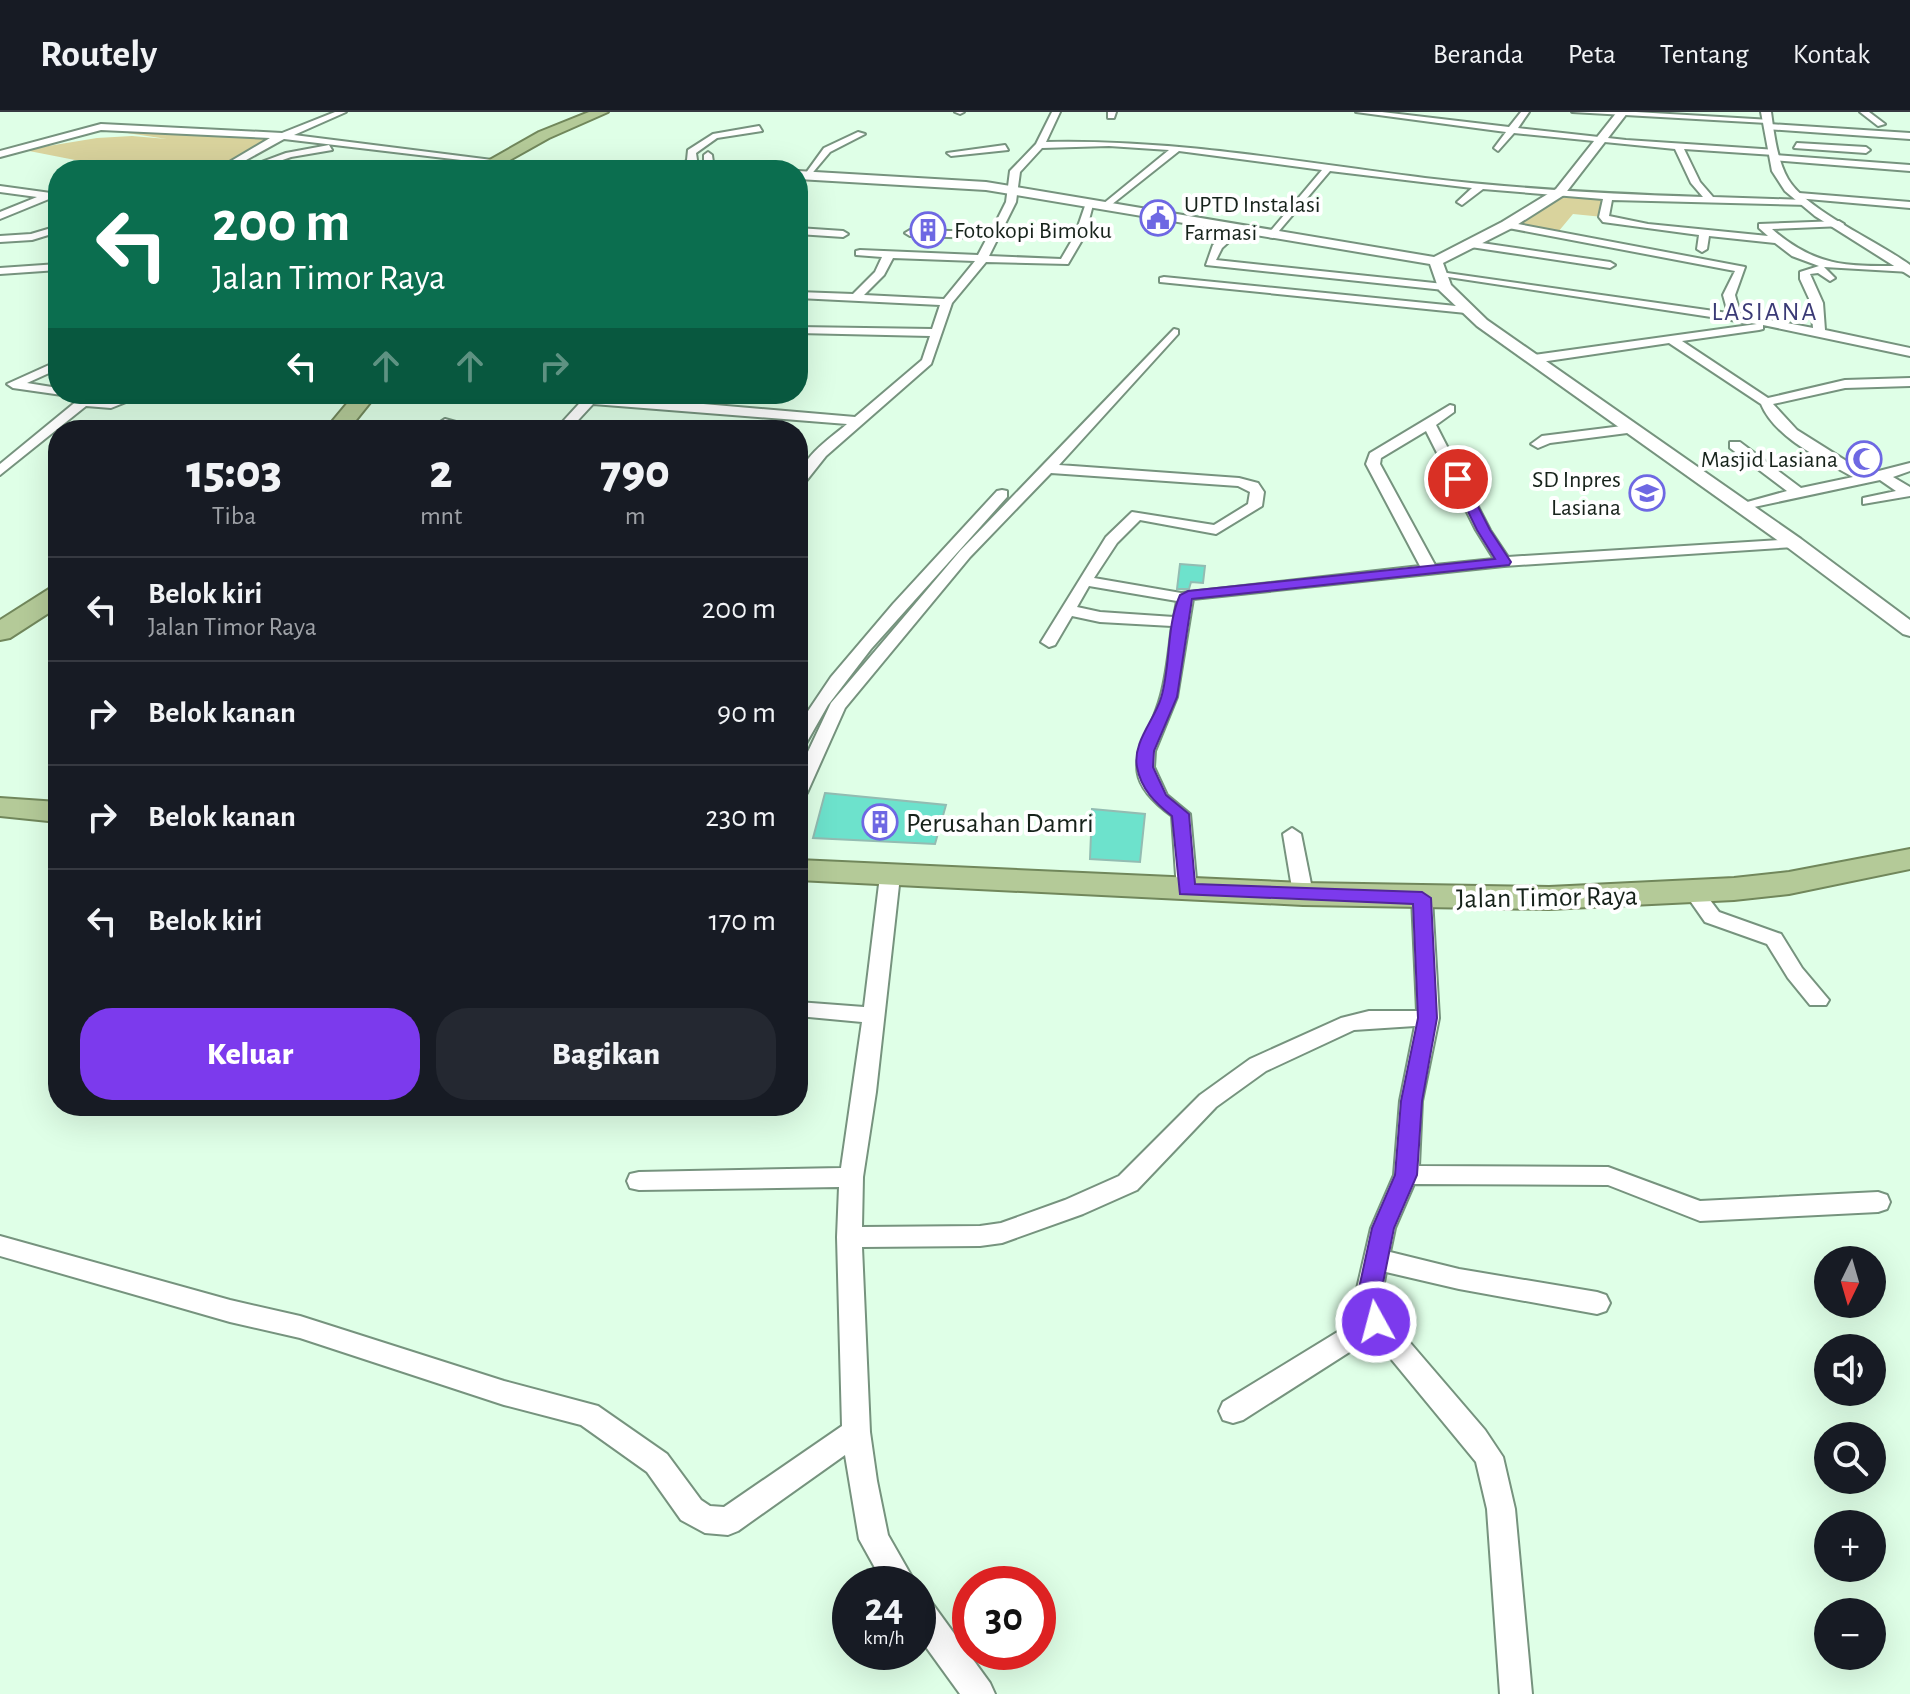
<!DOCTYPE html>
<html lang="id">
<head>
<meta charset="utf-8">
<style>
  :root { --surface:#171b24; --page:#242831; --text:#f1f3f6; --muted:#9ea1a6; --line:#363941; --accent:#7c3aed }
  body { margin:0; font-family:"Alegreya Sans",sans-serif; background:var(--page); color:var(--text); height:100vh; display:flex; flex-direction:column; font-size:30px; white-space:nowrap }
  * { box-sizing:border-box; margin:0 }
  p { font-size:26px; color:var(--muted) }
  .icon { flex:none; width:44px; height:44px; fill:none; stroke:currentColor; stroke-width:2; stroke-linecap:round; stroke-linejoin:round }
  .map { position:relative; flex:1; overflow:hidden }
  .panel { position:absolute; left:48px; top:308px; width:760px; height:696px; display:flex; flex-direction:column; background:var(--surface); border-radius:32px; box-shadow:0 8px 32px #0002 }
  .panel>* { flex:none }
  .top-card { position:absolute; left:48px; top:48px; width:760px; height:244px; border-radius:32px; box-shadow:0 8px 32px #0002; background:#0b6e4f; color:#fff; overflow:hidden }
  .needle { width:52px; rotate:185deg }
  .controls { position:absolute; left:1814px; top:1134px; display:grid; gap:16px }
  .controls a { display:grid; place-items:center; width:72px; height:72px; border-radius:50%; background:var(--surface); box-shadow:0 8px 32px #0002; font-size:40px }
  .speed { position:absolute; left:832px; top:1454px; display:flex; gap:16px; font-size:40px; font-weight:700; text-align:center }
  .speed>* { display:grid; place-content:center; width:104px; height:104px; border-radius:50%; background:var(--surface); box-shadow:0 8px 32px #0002; line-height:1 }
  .speed small { font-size:20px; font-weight:400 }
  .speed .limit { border:12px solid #d22; background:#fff; color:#111 }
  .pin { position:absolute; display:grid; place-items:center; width:68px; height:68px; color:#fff; margin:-34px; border:4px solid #fff; border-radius:50%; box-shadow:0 2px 8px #0007 }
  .me { position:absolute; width:88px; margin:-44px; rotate:353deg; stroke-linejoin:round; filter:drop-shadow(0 0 6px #0008) }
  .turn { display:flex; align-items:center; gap:28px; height:168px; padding:0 32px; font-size:36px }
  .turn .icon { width:104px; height:104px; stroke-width:2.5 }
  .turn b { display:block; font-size:56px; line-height:68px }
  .lanes { display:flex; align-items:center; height:76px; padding:0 32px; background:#0003; justify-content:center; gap:40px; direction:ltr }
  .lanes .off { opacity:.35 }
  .eta { display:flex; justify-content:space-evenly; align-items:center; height:136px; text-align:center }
  .eta b { font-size:48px; font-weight:800; line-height:56px }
  .action { display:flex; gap:16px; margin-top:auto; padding:16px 32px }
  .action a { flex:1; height:92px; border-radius:32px; background:var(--accent); color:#fff; font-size:32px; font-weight:800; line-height:92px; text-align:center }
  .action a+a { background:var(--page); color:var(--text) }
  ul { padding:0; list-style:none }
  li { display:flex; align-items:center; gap:24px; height:104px; padding:0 32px; border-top:2px solid var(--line) }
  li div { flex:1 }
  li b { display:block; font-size:30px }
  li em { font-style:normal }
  header { display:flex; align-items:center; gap:48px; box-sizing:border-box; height:112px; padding:0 40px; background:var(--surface); border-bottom:2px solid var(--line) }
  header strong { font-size:38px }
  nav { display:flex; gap:44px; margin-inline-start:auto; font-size:28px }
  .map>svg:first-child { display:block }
  .green { fill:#d9d39d }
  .building { fill:#6de2cc; stroke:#93bcb2; stroke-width:2 }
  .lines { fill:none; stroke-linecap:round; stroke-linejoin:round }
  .minor-casing { stroke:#76937e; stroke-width:4 }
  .tertiary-casing { stroke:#76937e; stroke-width:4 }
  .trunk-casing { stroke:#71875b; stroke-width:4 }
  .minor { fill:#fff; fill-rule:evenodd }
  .tertiary { fill:#fff; fill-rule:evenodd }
  .trunk { fill:#b4ca98; fill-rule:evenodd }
  .route { fill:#7c3aed; stroke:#51269a; stroke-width:2 }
  .labels { text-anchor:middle; stroke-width:8; stroke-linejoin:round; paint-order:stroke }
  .far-poi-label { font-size:24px; fill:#17231b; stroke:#fff; text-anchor:start }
  .far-quarter-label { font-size:26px; letter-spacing:2px; fill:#3b3a76; stroke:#fff }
  .poi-label { font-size:28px; fill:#17231b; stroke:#fff; text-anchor:start }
  .street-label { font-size:28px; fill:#17231b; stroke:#fff }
</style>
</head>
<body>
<header>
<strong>Routely</strong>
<nav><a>Beranda</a><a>Peta</a><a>Tentang</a><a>Kontak</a></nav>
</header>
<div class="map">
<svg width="1910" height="1582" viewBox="0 0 1910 1582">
  <rect width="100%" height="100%" fill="#dfffe7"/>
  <g class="green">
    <polygon points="129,19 234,22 229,26 275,24 217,58 126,58 24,38 97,26 132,24 167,27 127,21"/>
    <polygon points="1565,83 1605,87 1603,105 1573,102 1558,120 1517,113"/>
  </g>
  <g class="building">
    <polygon points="1180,452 1205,454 1203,471 1191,470 1189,477 1177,477"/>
    <polygon points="825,681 946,693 935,732 813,726"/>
    <polygon points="1092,697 1145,702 1140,750 1090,747"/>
  </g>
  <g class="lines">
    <defs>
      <g id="minor">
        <polygon points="335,0 346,0 294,23 500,49 495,52 284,27 228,58 216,58 270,26 101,18 0,45 0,39 101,12 282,21"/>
        <polygon points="955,0 964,0 960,2"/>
        <path d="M1052,0h8l-14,30c127,-3 253,20 379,36 92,11 185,16 278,19l-12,-14 -16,-34 -161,-16 -16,18 -4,-3 12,-16 -150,-20h26l127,15 12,-15h8l-11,16 108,12 151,10 -3,5 -90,-6 16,33 13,15 93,3 3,5 -197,-5 -3,16 39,8 120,12 -9,-8v-4l80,-3 5,3 -1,2 -71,3c46,40 78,37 138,37v6l-86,-5 11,11 -5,3 -12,-8 -8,1 13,29 2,27 85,18v8l-147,-31v4l-4,1 -77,11 86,57 77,-18 65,-2v8l-65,2 -72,16 24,26 70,44 43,-11v8l-17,6 17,10v9l-47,8v-6l33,-7 -16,-11 -140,30v-6l47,-13 -57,-43v-6h10l61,46 52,-11c-31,-18 -78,-39 -92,-73l-92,-61 -135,20 -6,-4 6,-4 223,-31 -322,-49 5,-3 288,41 -5,-18 12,-24 -232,-44 -1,-2 5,-3 238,45 -10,28 5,19 73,14 -2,-25 -11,-24v-7l19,-6 -27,-10 -17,-13 -66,-7 -2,13 -5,3 -5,-3 2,-14 -96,-13 -4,-5 4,-18 -120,-10 -21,16 -5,-3 15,-14 -142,-17 -57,67 -4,-1v-4l53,-63 -143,-19 -73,58 -3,-5 66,-54 -60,-4 -67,2 -22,24 -4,30 -27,54 72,3 14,-24 11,-32 8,-2 -9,34 -17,29 -82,-2 -34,41 -21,61 -105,92 -23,29 -5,1c0,-27 29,-45 49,-62l-254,-20 -24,26h-14l33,-36 267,23 67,-57 8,-24 -132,-3v-6l134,2 8,-24 -142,-7v-6l55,2 22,-22 7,-15 -26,-2v-4l4,-1 118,5 9,-17 -77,-2 -5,-3 5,-3 81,2 15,-30 4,-31 26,-27zM893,146l82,3 -31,38 -80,-4 20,-20z"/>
        <polygon points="1108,0 1116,0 1114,6 1108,6"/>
        <polygon points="1572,0 1636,0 1771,8 1767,11"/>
        <polygon points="1860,0 1869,0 1885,12 1878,14"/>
        <polygon points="1769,12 1910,21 1910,27 1766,17"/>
        <polygon points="759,14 762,19 717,26 696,41 697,48 689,58 679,58 687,48 688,38 713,22"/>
        <polygon points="858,20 865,22 830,40 809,65 803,65 824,36"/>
        <polygon points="1797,31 1866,35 1870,38 1866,41 1794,36"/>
        <polygon points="329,33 332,38 291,45 254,58 240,58 286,41"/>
        <polygon points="1005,33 1008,38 951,44 947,41"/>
        <polygon points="708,40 712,43 714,58 704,58 704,43"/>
        <polygon points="1776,43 1910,53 1910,59 1773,48"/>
        <polygon points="0,74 58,82 58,88 49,87 0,107 0,100 37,85 0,80"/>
        <polygon points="1799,81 1910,90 1910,96 1796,86"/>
        <polygon points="58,114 58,120 32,128 0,130 0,124 31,122"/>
        <polygon points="1238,114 1243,117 1222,136 1216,148 1444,172 1449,175 1444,178 1206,153 1213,133"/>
        <polygon points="798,116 843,119 848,122 843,125 798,122"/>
        <polygon points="1468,129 1610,150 1615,153 1610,156 1464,134 1464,130"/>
        <polygon points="58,152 58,158 0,162 0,156"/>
        <polygon points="1164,165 1466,195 1472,198 1466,201 1160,170 1160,166"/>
        <path d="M1174,217l4,1v4l-119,131 180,13 19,5 6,9 -2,14 -46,28 -76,-14 -23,23 -23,35 87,15 239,-27 -54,-102 4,-11 80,-48 4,1v6l-18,13 54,105 18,27 286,-18 7,4 -7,4 -290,19 -311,33 -16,98 -22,54 -1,16 13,28 23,19 7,76 -10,6 -10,-6 -5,-74c-62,-45 -25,-67 -11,-121 6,-22 8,-46 11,-69l-72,-4 -28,-6 -17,29 -6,2 -8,-5 65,-105 26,-25 82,13 34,-21 2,-12 -12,-6 -187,-13 -81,84 -125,151 -38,85 -9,6v-26l33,-70 129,-152zM1426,319l50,99 18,29 -59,6 -55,-101 1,-6zM1089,474l88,15 -3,16 -74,-5 -23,-5z"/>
        <polygon points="58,249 58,257 27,271 58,276 58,282 62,283 13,276 7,272"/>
        <polygon points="65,282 87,282 94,287 110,288 128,282 146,282 111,296 86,294 0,363 0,352 78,288"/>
        <path d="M445,307l29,8 2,3c-13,0 -27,1 -37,-7z"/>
        <polygon points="1630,313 1635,314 1635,320 1550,331 1538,336 1531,332 1542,324"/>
        <polygon points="1002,378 1007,379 1007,385 871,537 828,593 804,635 798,636 798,614 831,565 893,492 997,379"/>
        <polygon points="1292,716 1301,722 1313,782 1303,788 1293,782 1283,722"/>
        <polygon points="890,758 900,764 876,980 863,1065 862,1115 980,1114 1001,1111 1065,1088 1119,1064 1200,983 1250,947 1341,906 1369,899 1417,899 1412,786 1422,780 1432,786 1439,906 1422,989 1419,1054 1608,1055 1700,1089 1878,1080 1887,1083 1890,1090 1887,1097 1878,1100 1700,1109 1608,1073 1414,1072 1395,1116 1390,1140 1459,1157 1597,1180 1606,1183 1610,1191 1606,1199 1597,1202 1459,1177 1386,1160 1382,1181 1388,1205 1485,1318 1503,1345 1515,1397 1532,1582 1500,1582 1487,1397 1476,1350 1373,1225 1243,1308 1233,1311 1223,1308 1219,1299 1223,1290 1362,1205 1356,1181 1371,1116 1394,1063 1400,989 1415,914 1354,918 1266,959 1216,995 1137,1078 1083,1102 1002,1131 980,1134 862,1135 870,1320 877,1369 888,1423 916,1472 884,1472 859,1427 845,1343 738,1419 728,1423 705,1421 681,1408 647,1360 581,1313 504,1293 300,1226 230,1210 0,1144 0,1124 230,1188 300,1204 504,1269 598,1294 667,1342 701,1388 710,1394 724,1395 842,1314 837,1125 839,1075 639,1078 630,1076 627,1069 630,1062 639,1060 841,1056 862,910 798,904 798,890 864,895 880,764"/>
        <polygon points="1694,774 1701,776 1719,800 1781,822 1802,856 1829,888 1826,893 1810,893 1788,866 1767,832 1705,810 1684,780"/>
        <polygon points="918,1483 929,1487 990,1571 995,1582 960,1582 918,1524"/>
      </g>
      <g id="tertiary">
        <polygon points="1617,0 1628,0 1564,83 1512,116 1443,151 1451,173 1487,208 1801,427 1910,508 1910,524 1903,522 1787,435 1477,214 1439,178 1430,152 986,78 798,67 798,59 986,70 1434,145 1502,110 1556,77"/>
        <path d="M1761,0h10c3,21 6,48 17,67 18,31 91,63 122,86v11l-95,-60 -30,-25 -13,-20z"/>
      </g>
      <g id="trunk">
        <polygon points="589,0 608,0 549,26 492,58 472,58 539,20"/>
        <polygon points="355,282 377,282 348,318 325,318"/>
        <polygon points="58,475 58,495 10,526 0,528 0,508 49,477"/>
        <polygon points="0,686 58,690 58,710 0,704"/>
        <polygon points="1910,737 1910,757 1789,782 1734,788 1549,797 1303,793 798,768 798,748 1303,771 1549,775 1734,766 1789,760"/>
      </g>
    </defs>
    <use href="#minor" class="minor-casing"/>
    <use href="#tertiary" class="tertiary-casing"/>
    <use href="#trunk" class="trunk-casing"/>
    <use href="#minor" class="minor"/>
    <use href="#tertiary" class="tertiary"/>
    <use href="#trunk" class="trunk"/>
  </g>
  <path class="route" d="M1458,363l6,4 26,51 21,32 -2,3 -317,34 -15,98 -23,54 -1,16 13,28 23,19 6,70 227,8 9,6 6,120 -15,83 -5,74 -23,53 -13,65 7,29 -3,7 -9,3 -8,-3 -10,-36 14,-65 23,-53 6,-74 17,-83 -5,-114 -233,-10 -8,-78c-17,-13 -31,-27 -35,-49 -5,-24 18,-48 24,-69 10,-33 5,-72 19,-103l8,-4 307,-32 -18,-29 -25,-51z"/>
  <defs>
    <symbol id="civic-ring" viewBox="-11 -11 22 22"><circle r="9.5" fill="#fff" stroke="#6e68e3" stroke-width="1.5"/><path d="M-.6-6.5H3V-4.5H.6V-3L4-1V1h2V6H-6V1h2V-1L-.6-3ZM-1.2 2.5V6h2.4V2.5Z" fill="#6e68e3"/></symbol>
    <symbol id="building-ring" viewBox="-11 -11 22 22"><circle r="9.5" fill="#fff" stroke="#6e68e3" stroke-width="1.5"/><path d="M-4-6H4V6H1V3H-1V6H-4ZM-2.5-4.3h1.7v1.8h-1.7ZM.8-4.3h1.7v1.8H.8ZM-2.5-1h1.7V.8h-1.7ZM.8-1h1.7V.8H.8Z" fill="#6e68e3"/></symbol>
    <symbol id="mosque-ring" viewBox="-11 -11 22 22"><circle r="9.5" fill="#fff" stroke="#6e68e3" stroke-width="1.5"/><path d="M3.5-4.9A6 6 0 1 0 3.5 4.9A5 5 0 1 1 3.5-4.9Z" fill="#6e68e3"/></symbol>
    <symbol id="school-ring" viewBox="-11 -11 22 22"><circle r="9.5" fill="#fff" stroke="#6e68e3" stroke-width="1.5"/><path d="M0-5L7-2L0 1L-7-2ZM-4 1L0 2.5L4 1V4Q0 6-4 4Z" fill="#6e68e3"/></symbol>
  </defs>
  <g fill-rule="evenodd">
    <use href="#civic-ring" x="1138" y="86" width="40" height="40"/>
    <use href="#building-ring" x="908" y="98" width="40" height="40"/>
    <use href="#mosque-ring" x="1844" y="327" width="40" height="40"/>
    <use href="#school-ring" x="1627" y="361" width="40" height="40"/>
    <use href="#building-ring" x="860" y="690" width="40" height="40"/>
  </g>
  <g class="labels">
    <g class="far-poi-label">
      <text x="1184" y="100">UPTD Instalasi<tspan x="1184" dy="28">Farmasi</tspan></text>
      <text x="954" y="126">Fotokopi Bimoku</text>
      <text x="1838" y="355" text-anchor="end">Masjid Lasiana</text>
      <text x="1621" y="375" text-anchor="end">SD Inpres<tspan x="1621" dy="28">Lasiana</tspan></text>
    </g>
    <g class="far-quarter-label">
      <text x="1765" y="208">LASIANA</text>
    </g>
    <g class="poi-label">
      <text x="906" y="720">Perusahan Damri</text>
    </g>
    <g class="street-label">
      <text transform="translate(1547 784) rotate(-1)" y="10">Jalan Timor Raya</text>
    </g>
  </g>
</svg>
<div class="controls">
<a><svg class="needle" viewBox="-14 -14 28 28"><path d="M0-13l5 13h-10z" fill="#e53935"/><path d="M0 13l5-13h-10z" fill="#9ea1a6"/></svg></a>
<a><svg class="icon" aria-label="sound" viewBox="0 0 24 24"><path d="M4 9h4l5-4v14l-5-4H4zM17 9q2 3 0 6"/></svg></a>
<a><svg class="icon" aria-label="search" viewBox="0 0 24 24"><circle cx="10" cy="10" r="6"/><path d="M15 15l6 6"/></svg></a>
<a>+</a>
<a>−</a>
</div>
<div class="speed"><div>24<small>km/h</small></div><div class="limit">30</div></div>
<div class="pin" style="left:1458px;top:367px;background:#d93025"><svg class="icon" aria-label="arrive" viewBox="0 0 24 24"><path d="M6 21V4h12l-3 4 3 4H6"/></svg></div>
<svg class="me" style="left:1376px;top:1210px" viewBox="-20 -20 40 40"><circle r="17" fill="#7c3aed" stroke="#fff" stroke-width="3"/><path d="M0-11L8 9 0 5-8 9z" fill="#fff"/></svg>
<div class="top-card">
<div class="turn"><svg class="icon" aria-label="left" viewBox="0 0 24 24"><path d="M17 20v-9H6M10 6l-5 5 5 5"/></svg><div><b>200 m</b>Jalan Timor Raya</div></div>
<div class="lanes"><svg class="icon" aria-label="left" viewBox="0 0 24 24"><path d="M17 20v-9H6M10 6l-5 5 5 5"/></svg><svg class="icon off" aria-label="ahead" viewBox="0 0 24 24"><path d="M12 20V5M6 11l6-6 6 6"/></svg><svg class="icon off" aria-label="ahead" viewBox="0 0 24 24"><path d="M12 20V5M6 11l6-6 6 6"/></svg><svg class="icon off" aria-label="right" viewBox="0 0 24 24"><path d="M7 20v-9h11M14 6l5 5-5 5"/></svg></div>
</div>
<section class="panel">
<div class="eta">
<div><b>15:03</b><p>Tiba</p></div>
<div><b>2</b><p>mnt</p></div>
<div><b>790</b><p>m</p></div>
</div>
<ul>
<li><svg class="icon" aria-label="left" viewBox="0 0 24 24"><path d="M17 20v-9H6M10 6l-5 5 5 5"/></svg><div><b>Belok kiri</b><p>Jalan Timor Raya</p></div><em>200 m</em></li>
<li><svg class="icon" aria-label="right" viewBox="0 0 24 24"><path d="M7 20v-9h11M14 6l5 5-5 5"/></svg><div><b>Belok kanan</b></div><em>90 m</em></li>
<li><svg class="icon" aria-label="right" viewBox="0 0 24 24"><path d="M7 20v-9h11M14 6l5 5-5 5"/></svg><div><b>Belok kanan</b></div><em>230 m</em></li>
<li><svg class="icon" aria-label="left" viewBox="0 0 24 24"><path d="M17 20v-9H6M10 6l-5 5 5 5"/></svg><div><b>Belok kiri</b></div><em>170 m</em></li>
</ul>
<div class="action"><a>Keluar</a><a>Bagikan</a></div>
</section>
</div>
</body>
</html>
